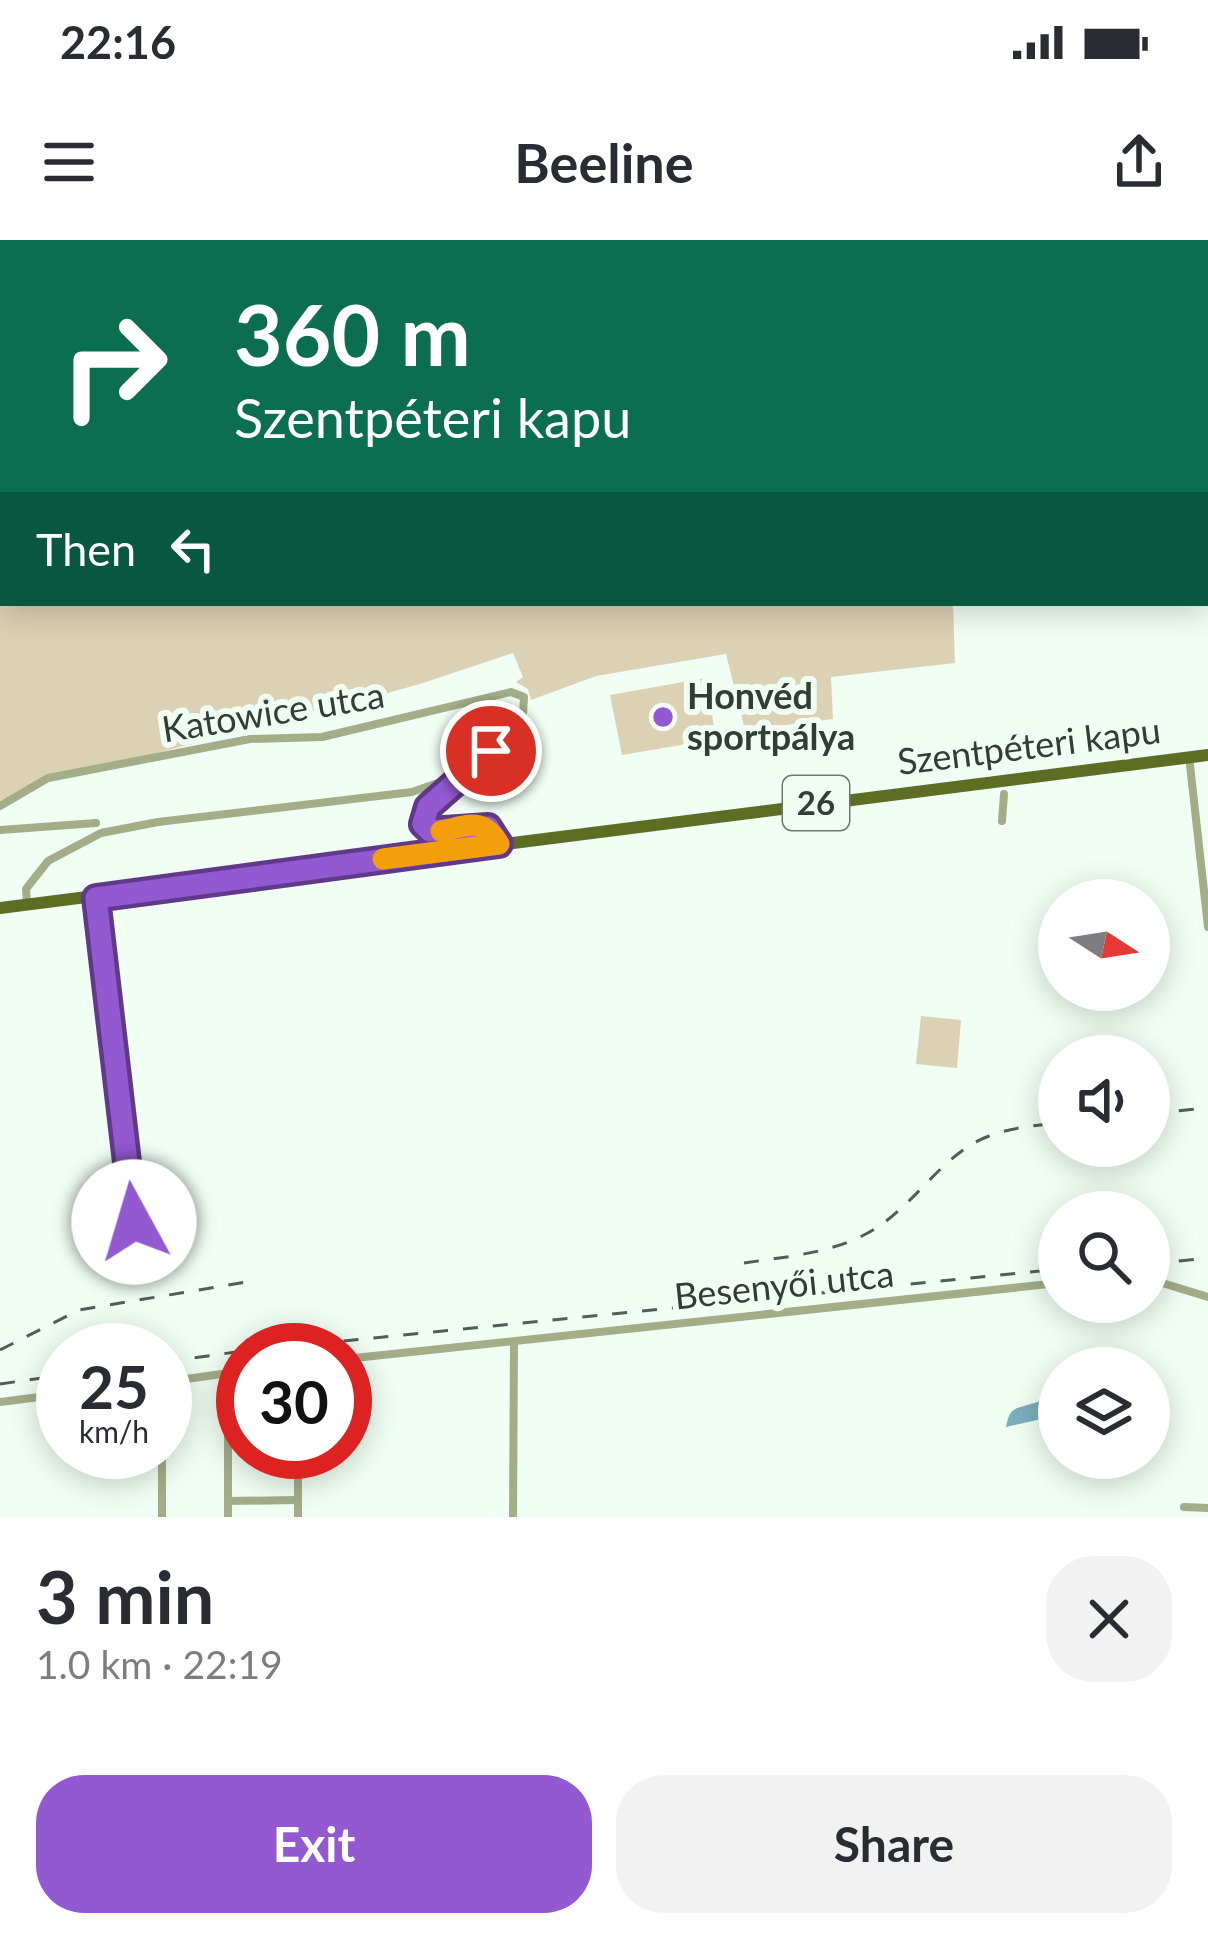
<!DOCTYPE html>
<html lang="en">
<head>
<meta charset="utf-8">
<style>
  :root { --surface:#fff; --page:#f2f2f3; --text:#2b2b33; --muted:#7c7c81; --accent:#9359d1 }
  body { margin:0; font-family:Lato,sans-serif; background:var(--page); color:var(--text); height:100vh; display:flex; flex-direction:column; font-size:45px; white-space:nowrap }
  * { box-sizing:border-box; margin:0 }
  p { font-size:39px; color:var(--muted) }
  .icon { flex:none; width:66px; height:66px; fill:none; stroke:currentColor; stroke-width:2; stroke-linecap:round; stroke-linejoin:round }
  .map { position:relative; height:1277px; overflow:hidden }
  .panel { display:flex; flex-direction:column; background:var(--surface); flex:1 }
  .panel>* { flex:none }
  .banner { position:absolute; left:0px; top:0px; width:1209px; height:366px; box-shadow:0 6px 30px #0003; background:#0b6e4f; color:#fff; overflow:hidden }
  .needle { width:78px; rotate:102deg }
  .controls { position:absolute; left:1038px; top:639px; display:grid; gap:24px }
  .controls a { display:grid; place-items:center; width:132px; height:132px; border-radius:50%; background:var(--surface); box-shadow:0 6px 30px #0003; font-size:60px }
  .speed { position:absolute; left:36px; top:1083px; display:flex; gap:24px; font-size:60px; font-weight:700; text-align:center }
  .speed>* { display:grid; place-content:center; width:156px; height:156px; border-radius:50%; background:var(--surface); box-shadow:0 6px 30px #0003; line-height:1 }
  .speed small { font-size:30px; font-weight:400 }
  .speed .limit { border:18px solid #d22; background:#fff; color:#111 }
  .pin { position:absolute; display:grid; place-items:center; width:102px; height:102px; color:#fff; margin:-51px; border:6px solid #fff; border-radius:50%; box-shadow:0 3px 12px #0007 }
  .me { position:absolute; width:132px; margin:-66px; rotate:354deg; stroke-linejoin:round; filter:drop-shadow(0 0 9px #0008) }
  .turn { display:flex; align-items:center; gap:42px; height:252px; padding:0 36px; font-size:54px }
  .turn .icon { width:156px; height:156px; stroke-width:2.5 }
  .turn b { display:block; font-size:84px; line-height:102px }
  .then { display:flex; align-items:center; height:114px; padding:0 36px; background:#0003; gap:24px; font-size:45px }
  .round { display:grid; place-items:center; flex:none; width:126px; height:126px; border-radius:48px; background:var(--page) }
  .head { display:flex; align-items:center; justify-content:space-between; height:204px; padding:0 36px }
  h1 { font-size:72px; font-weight:700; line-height:90px }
  .action { display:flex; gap:24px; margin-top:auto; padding:24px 36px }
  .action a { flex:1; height:138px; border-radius:48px; background:var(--accent); color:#fff; font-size:48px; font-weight:700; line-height:138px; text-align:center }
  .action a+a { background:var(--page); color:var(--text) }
  .status { display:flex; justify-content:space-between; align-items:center; height:84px; padding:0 60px; background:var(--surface); direction:ltr }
  .status svg { height:33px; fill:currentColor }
  header { display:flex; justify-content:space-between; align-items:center; height:156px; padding:0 36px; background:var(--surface); font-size:54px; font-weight:700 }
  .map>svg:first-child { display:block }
  .green { fill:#dbd1b4 }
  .water { fill:#7aafbb }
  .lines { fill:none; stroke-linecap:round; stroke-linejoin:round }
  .minor { stroke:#a3ad88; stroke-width:8 }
  .major { stroke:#5d6d23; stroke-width:12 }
  .rail { stroke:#535d55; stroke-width:3; stroke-dasharray:15 15; stroke-linecap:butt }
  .route-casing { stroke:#603a88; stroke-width:30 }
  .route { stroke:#9359d1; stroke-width:21 }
  .slow { stroke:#f59e0b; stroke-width:21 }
  .poi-dot { fill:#9359d1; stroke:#f0fef3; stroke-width:4.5 }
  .labels { text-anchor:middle; stroke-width:12; stroke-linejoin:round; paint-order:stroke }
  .shield { fill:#f0fef3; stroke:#6c766e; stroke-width:3 }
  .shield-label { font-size:33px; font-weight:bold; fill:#333c35 }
  .poi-label { font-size:36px; font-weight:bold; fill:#333c35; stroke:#f0fef3; text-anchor:start }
  .street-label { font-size:36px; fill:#333c35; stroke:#f0fef3 }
</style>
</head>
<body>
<div class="status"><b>22:16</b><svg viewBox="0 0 49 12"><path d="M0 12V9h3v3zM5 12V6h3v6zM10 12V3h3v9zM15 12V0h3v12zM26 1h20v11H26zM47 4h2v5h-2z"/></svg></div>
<header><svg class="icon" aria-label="menu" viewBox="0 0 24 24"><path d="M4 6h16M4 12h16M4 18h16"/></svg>Beeline<svg class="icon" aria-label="share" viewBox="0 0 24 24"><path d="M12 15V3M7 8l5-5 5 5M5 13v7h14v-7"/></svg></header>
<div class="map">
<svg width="1208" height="1277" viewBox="0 0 1208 1277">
  <rect width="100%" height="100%" fill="#f0fef3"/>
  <g class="green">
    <polygon points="0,0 1208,0 1208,279 1206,3 3,3 3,363 953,363 955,423 831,437 833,479 745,490 726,414 596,436 531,460 528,449 516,442 523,437 513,413 423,443 335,468 290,474 250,489 25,547 0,561"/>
    <polygon points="706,438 716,499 622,515 610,455"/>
    <polygon points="921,776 961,780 957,828 916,824"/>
  </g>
  <path class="water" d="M1059,1151v24l-53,12c4,-20 8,-18 25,-23 9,-2 20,-9 28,-13z"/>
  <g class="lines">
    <g class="minor">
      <polyline points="1189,516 1208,687"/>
      <polyline points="0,566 48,538 250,499 322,497 511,452 524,457 523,474 423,576 430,591 487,587 499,604"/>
      <polyline points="1002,581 1004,554"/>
      <polyline points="0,590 96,583"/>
      <polyline points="96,658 134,982"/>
      <polyline points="27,664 26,649 48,621 101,593 158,582 412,552 455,537"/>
      <polyline points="1149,1039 1208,1057"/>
      <polyline points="345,1119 1059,1043"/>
      <polyline points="165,1142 243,1131"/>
      <polyline points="0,1162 63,1154"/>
      <polyline points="228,1261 298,1260"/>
      <polyline points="1184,1267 1208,1268"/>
      <polyline points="162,1277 162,1212"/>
      <polyline points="228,1277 228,1133"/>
      <polyline points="298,1277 298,1212"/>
      <polyline points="513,1277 514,1102"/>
    </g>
    <polyline class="major" points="0,668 1208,515"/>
    <g class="rail">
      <polyline points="1149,874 1206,868"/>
      <path d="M744,1023c40,-6 81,-9 118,-27 45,-22 67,-64 107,-90 26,-17 60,-20 90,-23"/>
      <polyline points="1149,1024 1208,1018"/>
      <polyline points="0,1110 79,1070 246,1042"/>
      <polyline points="254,1110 1059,1029"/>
      <polyline points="165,1122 243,1111"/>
      <polyline points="0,1144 63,1135"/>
    </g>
  </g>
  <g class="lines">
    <defs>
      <polyline id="route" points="134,982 96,658 499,604 488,587 430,591 423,584 428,567 491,511"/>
    </defs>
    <use href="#route" class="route-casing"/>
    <use href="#route" class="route"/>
    <path class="slow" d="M383,619l116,-15c-16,-28 -31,-18 -58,-13"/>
  </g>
  <circle class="poi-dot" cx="663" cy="477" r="12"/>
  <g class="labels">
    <rect class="shield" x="783" y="536" width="66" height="54" rx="9"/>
    <g class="shield-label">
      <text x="816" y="575">26</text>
    </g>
    <g class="poi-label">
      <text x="687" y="469">Honvéd<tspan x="687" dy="41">sportpálya</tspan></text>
    </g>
    <g class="street-label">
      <text transform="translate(273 472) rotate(-9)" y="13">Katowice utca</text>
      <text transform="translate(1029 506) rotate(-7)" y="13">Szentpéteri kapu</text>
      <text transform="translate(784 1045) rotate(-6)" y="13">Besenyői utca</text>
    </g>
  </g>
</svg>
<div class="controls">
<a><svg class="needle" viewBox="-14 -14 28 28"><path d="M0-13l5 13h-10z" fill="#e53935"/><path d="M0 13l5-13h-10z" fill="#7c7c81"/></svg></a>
<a><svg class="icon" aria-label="sound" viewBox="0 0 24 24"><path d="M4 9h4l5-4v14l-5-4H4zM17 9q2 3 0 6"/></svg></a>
<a><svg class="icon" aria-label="search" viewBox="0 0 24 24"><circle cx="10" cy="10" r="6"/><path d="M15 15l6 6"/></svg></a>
<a><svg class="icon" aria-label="layers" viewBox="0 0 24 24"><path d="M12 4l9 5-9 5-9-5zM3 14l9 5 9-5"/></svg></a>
</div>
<div class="speed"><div>25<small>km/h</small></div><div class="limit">30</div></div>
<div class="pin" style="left:491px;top:511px;background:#d93025"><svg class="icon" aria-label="arrive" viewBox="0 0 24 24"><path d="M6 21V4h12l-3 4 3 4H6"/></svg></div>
<svg class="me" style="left:134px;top:982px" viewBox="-20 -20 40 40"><circle r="19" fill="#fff"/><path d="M0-13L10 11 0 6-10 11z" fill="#9359d1"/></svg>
<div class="banner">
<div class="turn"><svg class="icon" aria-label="right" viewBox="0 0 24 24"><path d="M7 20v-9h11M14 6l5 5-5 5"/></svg><div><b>360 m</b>Szentpéteri kapu</div></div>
<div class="then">Then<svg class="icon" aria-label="left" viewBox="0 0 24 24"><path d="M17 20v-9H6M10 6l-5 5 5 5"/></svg></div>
</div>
</div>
<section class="panel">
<div class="head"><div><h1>3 min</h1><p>1.0 km · 22:19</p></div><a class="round"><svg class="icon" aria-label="close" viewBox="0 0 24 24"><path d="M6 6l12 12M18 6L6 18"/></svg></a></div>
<div class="action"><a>Exit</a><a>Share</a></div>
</section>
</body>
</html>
